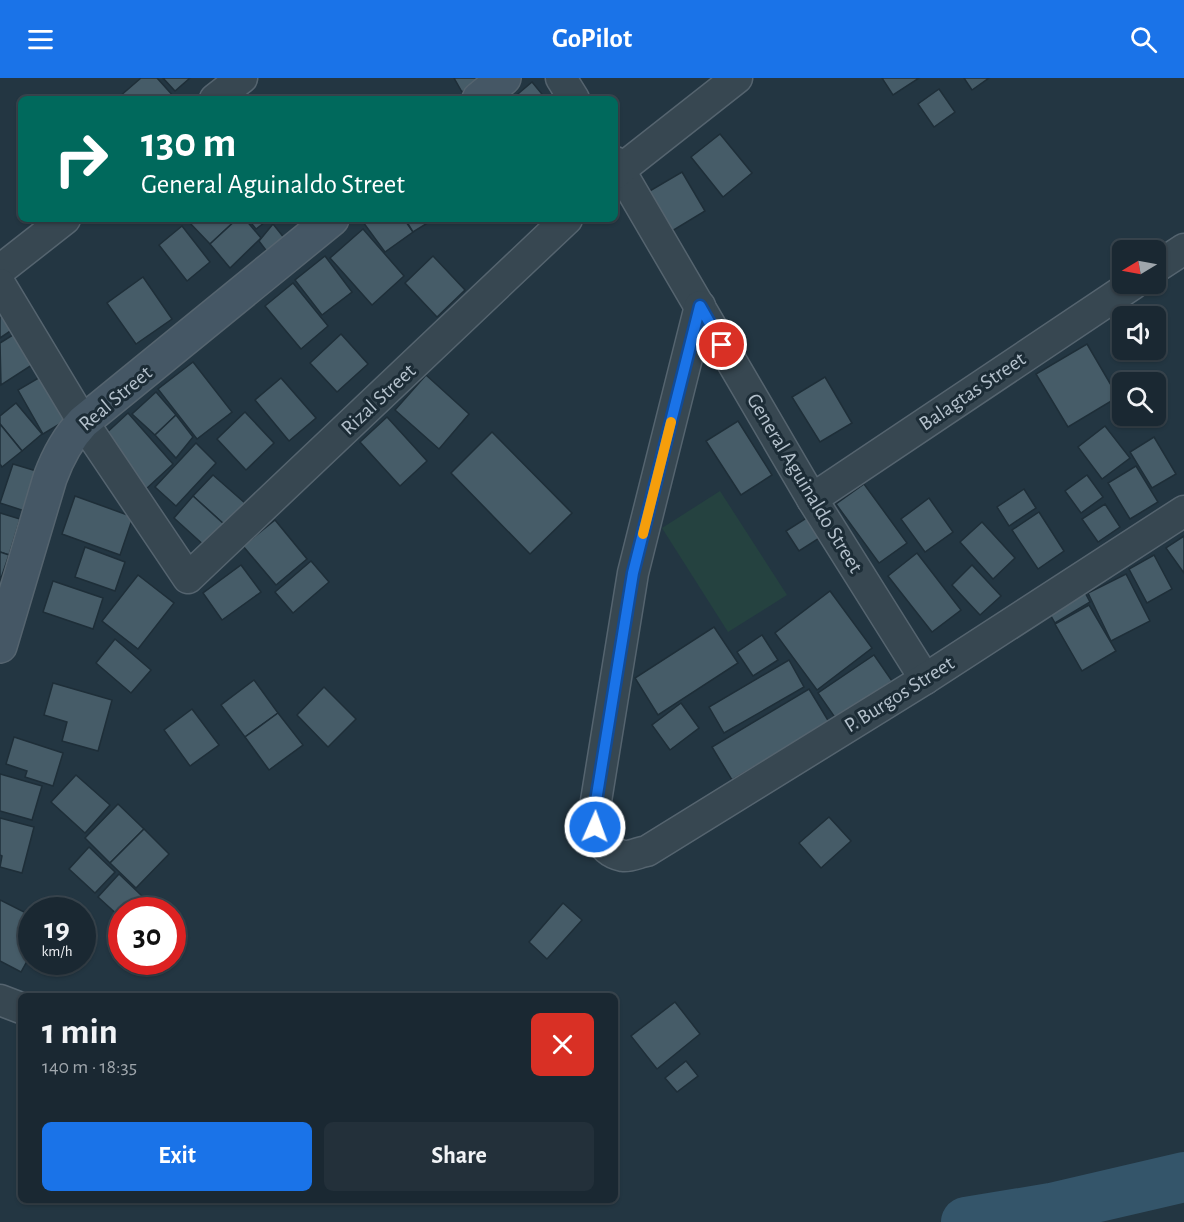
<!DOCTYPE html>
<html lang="en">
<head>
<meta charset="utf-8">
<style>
  :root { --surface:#1a2832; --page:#23303a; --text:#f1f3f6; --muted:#9fa6ac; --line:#38444d; --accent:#1a73e8 }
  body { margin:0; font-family:"Alegreya Sans",sans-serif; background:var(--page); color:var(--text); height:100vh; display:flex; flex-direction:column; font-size:22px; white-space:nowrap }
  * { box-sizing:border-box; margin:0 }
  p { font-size:20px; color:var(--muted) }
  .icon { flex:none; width:33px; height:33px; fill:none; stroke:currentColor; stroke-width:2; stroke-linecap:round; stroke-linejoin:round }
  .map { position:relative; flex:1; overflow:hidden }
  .details { position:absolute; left:18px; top:915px; width:600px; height:210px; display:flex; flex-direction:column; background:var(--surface); border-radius:9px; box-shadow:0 2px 4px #0004,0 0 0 2px var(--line) }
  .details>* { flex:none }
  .top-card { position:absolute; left:18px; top:18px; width:600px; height:126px; border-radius:9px; box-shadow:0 2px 4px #0004,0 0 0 2px var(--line); background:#00695c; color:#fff; overflow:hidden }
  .needle { width:39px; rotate:260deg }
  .controls { position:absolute; left:1112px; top:162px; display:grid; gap:12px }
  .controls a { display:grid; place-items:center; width:54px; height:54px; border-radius:9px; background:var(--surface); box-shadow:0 2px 4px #0004,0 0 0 2px var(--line); font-size:30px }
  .speed { position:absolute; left:18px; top:819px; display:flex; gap:12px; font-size:30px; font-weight:700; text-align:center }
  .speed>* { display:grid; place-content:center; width:78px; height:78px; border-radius:50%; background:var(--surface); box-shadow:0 2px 4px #0004,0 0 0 2px var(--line); line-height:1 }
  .speed small { font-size:15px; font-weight:400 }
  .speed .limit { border:9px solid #d22; background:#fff; color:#111 }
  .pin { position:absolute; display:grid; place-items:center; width:51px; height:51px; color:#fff; margin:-26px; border:3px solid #fff; border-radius:50%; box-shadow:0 2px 6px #0007 }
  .me { position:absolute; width:66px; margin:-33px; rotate:2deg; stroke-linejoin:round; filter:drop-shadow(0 0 4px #0008) }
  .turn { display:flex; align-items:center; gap:21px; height:126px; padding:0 24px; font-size:27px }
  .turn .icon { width:78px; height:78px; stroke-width:2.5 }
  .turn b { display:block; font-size:42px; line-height:51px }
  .round { display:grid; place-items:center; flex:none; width:63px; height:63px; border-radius:9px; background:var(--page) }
  .summary { display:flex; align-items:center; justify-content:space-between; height:102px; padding:0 24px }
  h1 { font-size:36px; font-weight:700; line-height:45px }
  .cta { display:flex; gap:12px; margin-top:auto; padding:12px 24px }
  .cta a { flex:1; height:69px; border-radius:9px; background:var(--accent); color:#fff; font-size:24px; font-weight:700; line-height:69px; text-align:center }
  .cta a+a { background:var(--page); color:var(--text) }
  header { display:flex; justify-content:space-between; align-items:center; height:78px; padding:0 24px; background:var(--accent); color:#fff; font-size:27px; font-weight:700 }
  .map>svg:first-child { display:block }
  .green { fill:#254240 }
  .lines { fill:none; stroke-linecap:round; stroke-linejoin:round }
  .river { stroke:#34556a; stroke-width:50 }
  .building { fill:#465c68; stroke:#1e2e38; stroke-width:1.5 }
  .minor-casing { stroke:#55646f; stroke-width:33 }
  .secondary-casing { stroke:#55646f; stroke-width:36 }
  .minor { stroke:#374751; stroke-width:30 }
  .secondary { stroke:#455765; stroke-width:33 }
  .route-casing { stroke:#114b97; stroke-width:15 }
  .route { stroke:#1a73e8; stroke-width:10 }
  .slow { stroke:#f59e0b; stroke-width:10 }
  .labels { text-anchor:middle; stroke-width:6; stroke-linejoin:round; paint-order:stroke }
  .street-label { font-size:21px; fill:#b4c1cc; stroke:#1c2c36 }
</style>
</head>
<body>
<header><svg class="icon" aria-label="menu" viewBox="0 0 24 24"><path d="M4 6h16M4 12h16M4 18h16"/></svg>GoPilot<svg class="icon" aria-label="search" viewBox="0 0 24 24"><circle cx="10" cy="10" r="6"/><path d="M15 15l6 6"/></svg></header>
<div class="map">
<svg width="1184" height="1144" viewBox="0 0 1184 1144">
  <rect width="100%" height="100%" fill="#233642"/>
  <polygon class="green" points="720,413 787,517 728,554 662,450"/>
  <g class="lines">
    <polyline class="river" points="966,1144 1051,1130 1184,1099"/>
  </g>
  <g class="building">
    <polygon points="141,0 157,0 175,20 121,21 119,19"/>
    <polygon points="163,0 190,0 175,13"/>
    <polygon points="454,0 485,0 462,14"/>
    <polygon points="882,0 919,0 893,17"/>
    <polygon points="964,0 989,0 972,12"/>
    <polygon points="532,4 546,21 512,21"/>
    <polygon points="939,11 955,34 934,49 918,26"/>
    <polygon points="720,56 752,95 723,119 691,79"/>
    <polygon points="682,94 705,133 672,153 648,114"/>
    <polygon points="192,141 237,141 210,166 189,144"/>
    <polygon points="237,141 245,141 261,160 230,190 210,166"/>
    <polygon points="248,141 269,141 256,151"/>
    <polygon points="367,141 404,141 413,154 385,174 363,144"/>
    <polygon points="405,141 434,141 413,154"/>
    <polygon points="273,146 285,161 268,175 259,163"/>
    <polygon points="182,148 210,184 187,203 159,167"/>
    <polygon points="363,151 404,198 372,227 330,180"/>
    <polygon points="325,178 352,214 322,237 295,202"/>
    <polygon points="433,178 465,212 437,239 405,205"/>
    <polygon points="143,199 172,241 136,266 107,225"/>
    <polygon points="293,205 328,248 301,271 265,228"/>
    <polygon points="0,231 13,251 0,260"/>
    <polygon points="16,255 35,285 1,307 0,265"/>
    <polygon points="341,256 368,286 337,314 310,285"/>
    <polygon points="1087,266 1118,319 1068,349 1036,296"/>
    <polygon points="193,284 232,334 197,361 158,311"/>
    <polygon points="47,295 73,338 43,356 18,312"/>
    <polygon points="426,297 469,336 439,371 395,332"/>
    <polygon points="825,299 852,345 820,364 792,319"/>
    <polygon points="281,300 316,340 289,363 255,322"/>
    <polygon points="156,314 176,337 155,357 132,336"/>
    <polygon points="16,325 42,356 22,373 0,346 0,338"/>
    <polygon points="245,334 274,365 246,392 217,361"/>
    <polygon points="128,335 173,386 146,411 101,360"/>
    <polygon points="176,337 193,359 176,380 155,357"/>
    <polygon points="387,339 427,383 400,408 360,364"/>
    <polygon points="738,343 772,397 741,417 706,363"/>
    <polygon points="0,346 22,373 2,389 0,386"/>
    <polygon points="1105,348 1130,380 1102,401 1078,369"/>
    <polygon points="492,354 572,435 530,476 451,395"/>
    <polygon points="1154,359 1176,396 1152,410 1130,374"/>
    <polygon points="196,365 216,385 176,428 155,409"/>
    <polygon points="13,386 43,395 31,435 0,425"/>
    <polygon points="1136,388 1158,424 1130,441 1108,405"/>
    <polygon points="213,397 246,426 226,448 193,418"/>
    <polygon points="1087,397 1103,419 1081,435 1065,413"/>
    <polygon points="864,406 907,465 879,485 836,426"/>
    <polygon points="1024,411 1036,430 1009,448 997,429"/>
    <polygon points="75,418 133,439 120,477 62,456"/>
    <polygon points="193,418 226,448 207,470 174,440"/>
    <polygon points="929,420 953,454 925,474 901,441"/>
    <polygon points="1105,426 1120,449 1098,464 1082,441"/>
    <polygon points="1039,434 1064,473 1038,491 1012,452"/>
    <polygon points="0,435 20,441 9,477 0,474"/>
    <polygon points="808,439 821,459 799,473 786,453"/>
    <polygon points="275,442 307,481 276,507 243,468"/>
    <polygon points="982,444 1015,480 993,501 960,464"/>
    <polygon points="1184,458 1184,495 1166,470"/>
    <polygon points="85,469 125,484 115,513 75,499"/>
    <polygon points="0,474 9,477 0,503"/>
    <polygon points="917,475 961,532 932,554 888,498"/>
    <polygon points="1154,477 1172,511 1147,525 1129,491"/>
    <polygon points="311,483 329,504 293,535 275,514"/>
    <polygon points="241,487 261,514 222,542 203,515"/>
    <polygon points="972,487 1001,518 980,537 952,507"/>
    <polygon points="1126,496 1150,543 1111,563 1088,515"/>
    <polygon points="138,497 174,525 138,571 102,543"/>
    <polygon points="53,503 103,520 93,551 43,534"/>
    <polygon points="1082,509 1090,524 1055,545 1047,531"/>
    <polygon points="830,513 872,570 817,612 775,555"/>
    <polygon points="1089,527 1116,573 1082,593 1055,546"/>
    <polygon points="714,549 738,585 658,637 635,600"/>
    <polygon points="762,557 778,582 753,598 737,574"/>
    <polygon points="115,561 151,592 131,615 96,585"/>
    <polygon points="874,577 892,603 836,641 818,615"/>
    <polygon points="789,582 804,609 724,655 709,629"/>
    <polygon points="254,602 278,635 245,659 221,627"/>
    <polygon points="53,605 112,622 98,673 62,663 67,644 44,637"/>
    <polygon points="324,609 356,641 328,669 297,637"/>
    <polygon points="809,611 829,644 732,702 712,669"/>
    <polygon points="681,625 699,650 670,672 652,647"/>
    <polygon points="192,631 219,667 190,688 164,652"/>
    <polygon points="278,635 303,667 269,692 245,659"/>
    <polygon points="14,659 63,675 53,708 25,699 27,693 6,686"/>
    <polygon points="0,696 42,708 32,742 0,733"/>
    <polygon points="76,697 110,727 85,755 51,724"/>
    <polygon points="118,726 144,751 110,785 85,760"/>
    <polygon points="829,739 851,763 821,790 799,765"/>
    <polygon points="0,740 34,749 22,795 0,789 2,778 0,777"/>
    <polygon points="144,751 169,776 136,810 110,785"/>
    <polygon points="89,769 115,794 95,815 69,791"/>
    <polygon points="119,796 142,818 129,832 122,832 121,840 98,819"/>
    <polygon points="0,822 32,838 32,874 21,894 0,883"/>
    <polygon points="563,825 582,842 547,881 529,864"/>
    <polygon points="675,924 700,956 657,991 631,958"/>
    <polygon points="686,983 698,998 677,1014 665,1000"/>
  </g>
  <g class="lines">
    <defs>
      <g id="minor">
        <polyline points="561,0 574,21"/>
        <polyline points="215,21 242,0"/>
        <polyline points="615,84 812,421 925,601"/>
        <polyline points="615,96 737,0"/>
        <polyline points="1155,190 1184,171"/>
        <polyline points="0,192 65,141"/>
        <polyline points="0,206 83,344 188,500 567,141"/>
        <path d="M700,228l-67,267 -37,228c-1,22 -1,49 27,55 7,1 17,-4 24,-5l278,-172 259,-168"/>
        <polyline points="812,421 1133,206"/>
        <polyline points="0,922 21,930"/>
      </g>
      <g id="secondary">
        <polyline points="479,21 504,0"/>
        <path d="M0,568l50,-168c8,-22 17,-39 33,-56l249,-203"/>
      </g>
    </defs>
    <use href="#minor" class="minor-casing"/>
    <use href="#secondary" class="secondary-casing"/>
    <use href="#minor" class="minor"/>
    <use href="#secondary" class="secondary"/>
  </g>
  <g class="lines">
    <defs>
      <polyline id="route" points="595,749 596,723 633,495 700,228 722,267"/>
    </defs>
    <use href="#route" class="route-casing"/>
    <use href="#route" class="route"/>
    <polyline class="slow" points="643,456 671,344"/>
  </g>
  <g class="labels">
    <g class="street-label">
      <text transform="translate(972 313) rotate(-34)" y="7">Balagtas Street</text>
      <text transform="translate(115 320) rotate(-40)" y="7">Real Street</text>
      <text transform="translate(378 321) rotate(-43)" y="7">Rizal Street</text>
      <text transform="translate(805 405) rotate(59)" y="7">General Aguinaldo Street</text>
      <text transform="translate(899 616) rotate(-32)" y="7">P. Burgos Street</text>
    </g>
  </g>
</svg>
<div class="controls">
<a><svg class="needle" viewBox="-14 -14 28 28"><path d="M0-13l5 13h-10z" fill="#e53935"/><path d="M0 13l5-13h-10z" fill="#9fa6ac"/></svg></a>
<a><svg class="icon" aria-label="sound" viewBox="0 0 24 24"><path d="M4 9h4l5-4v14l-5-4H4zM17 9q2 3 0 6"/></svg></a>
<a><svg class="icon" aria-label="search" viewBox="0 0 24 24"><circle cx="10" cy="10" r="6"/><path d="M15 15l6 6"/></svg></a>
</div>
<div class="speed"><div>19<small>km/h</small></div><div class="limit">30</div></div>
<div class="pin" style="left:722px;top:267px;background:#d93025"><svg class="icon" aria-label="arrive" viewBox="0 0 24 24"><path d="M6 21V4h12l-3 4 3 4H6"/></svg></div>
<svg class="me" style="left:595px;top:749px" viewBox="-20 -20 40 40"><circle r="17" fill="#1a73e8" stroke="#fff" stroke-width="3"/><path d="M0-11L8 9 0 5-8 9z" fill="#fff"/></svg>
<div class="top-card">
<div class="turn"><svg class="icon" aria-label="right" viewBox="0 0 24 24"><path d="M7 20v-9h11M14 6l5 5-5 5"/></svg><div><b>130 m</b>General Aguinaldo Street</div></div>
</div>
<section class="details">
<div class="summary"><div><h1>1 min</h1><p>140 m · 18:35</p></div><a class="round" style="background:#d93025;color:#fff"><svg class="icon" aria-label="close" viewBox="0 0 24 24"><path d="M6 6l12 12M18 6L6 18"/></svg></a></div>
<div class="cta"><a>Exit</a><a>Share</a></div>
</section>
</div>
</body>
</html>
